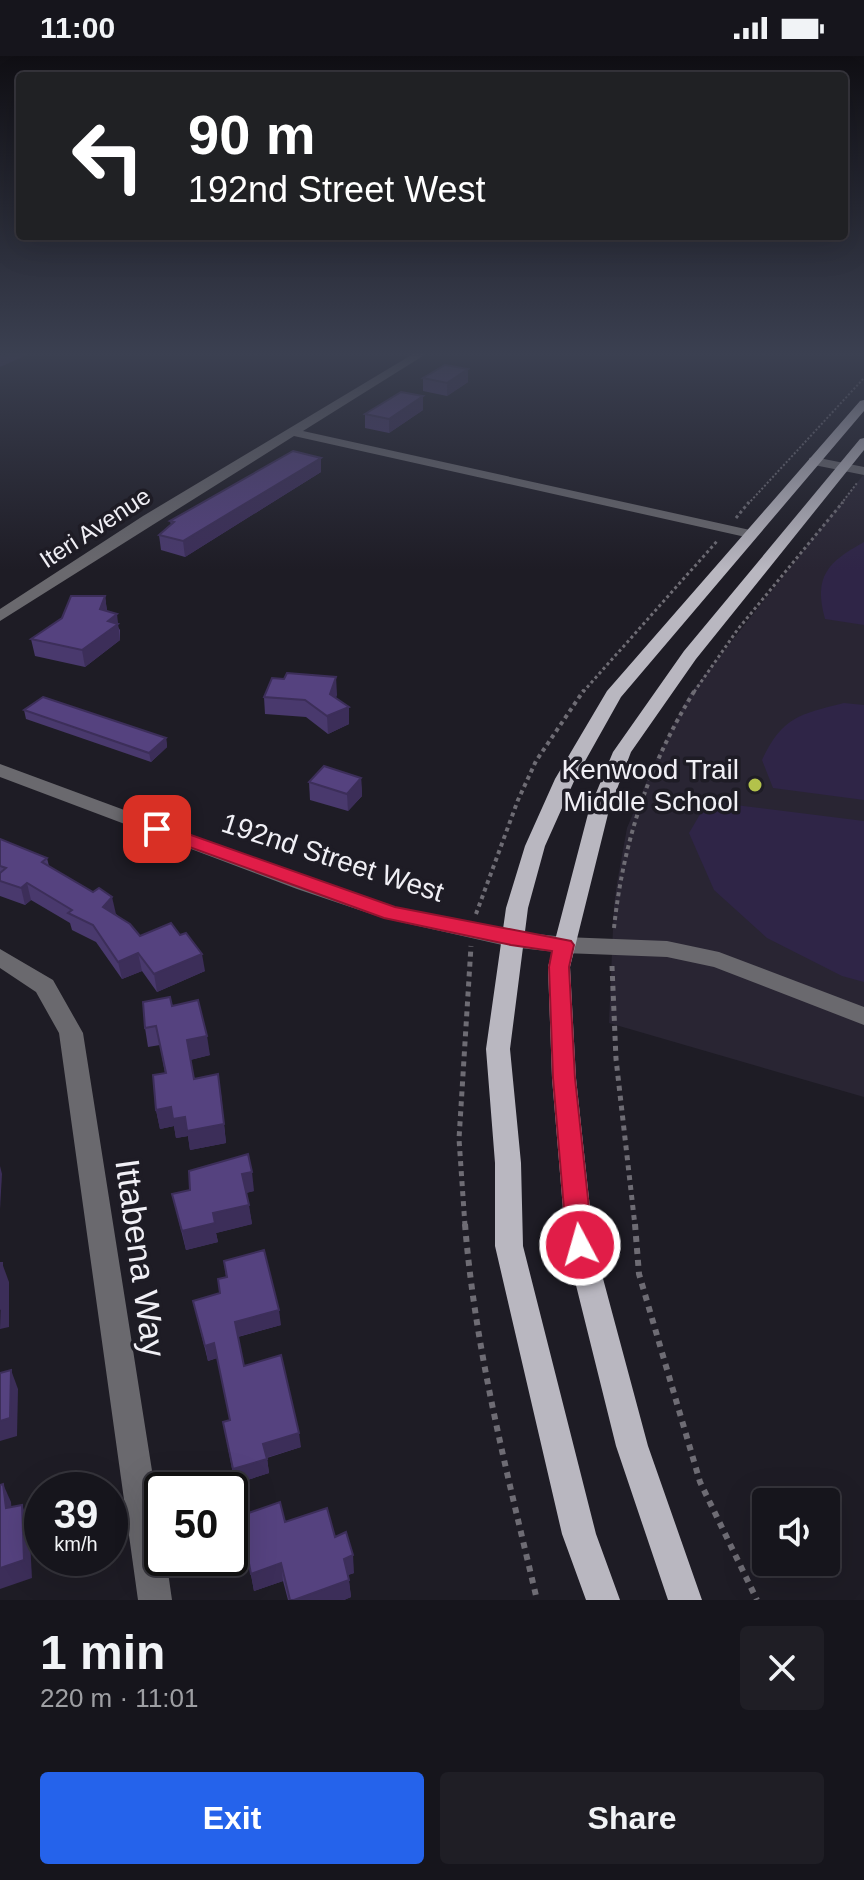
<!DOCTYPE html>
<html lang="en">
<head>
<meta charset="utf-8">
<style>
  :root { --surface:#16151c; --page:#1f1e25; --text:#f1f3f6; --muted:#9e9fa3; --line:#35343b; --accent:#2563eb }
  body { margin:0; font-family:Helvetica,sans-serif; background:var(--page); color:var(--text); height:100vh; display:flex; flex-direction:column; font-size:30px; white-space:nowrap }
  * { box-sizing:border-box; margin:0 }
  p { font-size:26px; color:var(--muted) }
  .icon { flex:none; width:44px; height:44px; fill:none; stroke:currentColor; stroke-width:2; stroke-linecap:round; stroke-linejoin:round }
  .map { position:relative; height:1544px; overflow:hidden }
  .sheet { display:flex; flex-direction:column; background:var(--surface); flex:1 }
  .sheet>* { flex:none }
  .guide { position:absolute; left:16px; top:16px; width:832px; height:168px; border-radius:8px; box-shadow:0 8px 32px #0002,0 0 0 2px var(--line); background:#202124; color:#fff; overflow:hidden }
  .buttons { position:absolute; left:752px; top:1432px; display:grid; gap:16px }
  .buttons a { display:grid; place-items:center; width:88px; height:88px; border-radius:8px; background:var(--surface); box-shadow:0 8px 32px #0002,0 0 0 2px var(--line); font-size:40px }
  .speed { position:absolute; left:24px; top:1416px; display:flex; gap:16px; font-size:40px; font-weight:700; text-align:center }
  .speed>* { display:grid; place-content:center; width:104px; height:104px; border-radius:50%; background:var(--surface); box-shadow:0 8px 32px #0002,0 0 0 2px var(--line); line-height:1 }
  .speed small { font-size:20px; font-weight:400 }
  .speed .limit { border:4px solid #111; border-radius:12px; background:#fff; color:#111 }
  .pin { position:absolute; display:grid; place-items:center; width:68px; height:68px; color:#fff; margin:-34px; border-radius:16px; box-shadow:0 4px 12px #0006 }
  .me { position:absolute; width:88px; margin:-44px; rotate:354deg; stroke-linejoin:round; filter:drop-shadow(0 0 6px #0008) }
  .turn { display:flex; align-items:center; gap:28px; height:168px; padding:0 40px; font-size:36px }
  .turn .icon { width:104px; height:104px; stroke-width:2.5 }
  .turn b { display:block; font-size:56px; line-height:68px }
  .round { display:grid; place-items:center; flex:none; width:84px; height:84px; border-radius:8px; background:var(--page) }
  .summary { display:flex; align-items:center; justify-content:space-between; height:136px; padding:0 40px }
  h1 { font-size:48px; font-weight:800; line-height:60px }
  .action { display:flex; gap:16px; margin-top:auto; padding:16px 40px }
  .action a { flex:1; height:92px; border-radius:8px; background:var(--accent); color:#fff; font-size:32px; font-weight:800; line-height:92px; text-align:center }
  .action a+a { background:var(--page); color:var(--text) }
  .status { display:flex; justify-content:space-between; align-items:center; height:56px; padding:0 40px; background:var(--surface); direction:ltr }
  .status svg { height:22px; fill:currentColor }
  .map>svg:first-child { display:block }
  .built { fill:#292533 }
  .green { fill:#2f2547 }
  .lines { fill:none; stroke-linecap:round; stroke-linejoin:round }
  .path-far4 { stroke:#6e6c74; stroke-width:2; stroke-dasharray:2 2; stroke-linecap:butt }
  .path-far3 { stroke:#6e6c74; stroke-width:3; stroke-dasharray:3 3; stroke-linecap:butt }
  .path-far2 { stroke:#6e6c74; stroke-width:4; stroke-dasharray:4 4; stroke-linecap:butt }
  .path-far1 { stroke:#6e6c74; stroke-width:5; stroke-dasharray:5 5; stroke-linecap:butt }
  .path { stroke:#6e6c74; stroke-width:6; stroke-dasharray:6 6; stroke-linecap:butt }
  .minor { fill:#6a696e; fill-rule:evenodd }
  .major { fill:#b9b7c0; fill-rule:evenodd }
  .wall { fill:#49396d }
  .shaded-wall { fill:#3c2e59 }
  .building { fill:#55427f; stroke:#3c2e59; stroke-width:2 }
  .route { fill:#e11d48; stroke:#92132f; stroke-width:2 }
  .poi-dot { fill:#b3c24b; stroke:#1e1c25; stroke-width:3 }
  .labels { text-anchor:middle; stroke-width:7; stroke-linejoin:round; paint-order:stroke }
  .far-street-label { font-size:24px; fill:#f0eff5; stroke:#1e1c25 }
  .poi-label { font-size:28px; fill:#f0eff5; stroke:#1e1c25; text-anchor:end }
  .street-label { font-size:28px; fill:#f0eff5; stroke:#1e1c25 }
  .near-street-label { font-size:34px; fill:#f0eff5; stroke:#1e1c25 }
</style>
</head>
<body>
<div class="status"><b>11:00</b><svg viewBox="0 0 49 12"><path d="M0 12V9h3v3zM5 12V6h3v6zM10 12V3h3v9zM15 12V0h3v12zM26 1h20v11H26zM47 4h2v5h-2z"/></svg></div>
<div class="map">
<svg width="864" height="1544" viewBox="0 0 864 1544">
  <rect width="100%" height="100%" fill="#1e1c25"/>
  <polygon class="built" points="864,418 864,1041 609,967 614,849 617,827 627,772 656,703 689,639"/>
  <g class="green">
    <path d="M864,486v83l-39,-6c-12,-43 3,-57 39,-77z"/>
    <path d="M844,647l20,2v95l-91,-12 -11,-28c20,-43 38,-46 82,-57z"/>
    <polygon points="719,747 864,765 864,926 842,920 767,882 714,834 689,777 702,755"/>
  </g>
  <g class="lines">
    <g class="path-far4">
      <polyline points="748,448 864,322"/>
      <polyline points="841,448 857,427"/>
    </g>
    <g class="path-far3">
      <polyline points="736,462 749,446"/>
      <polyline points="583,636 718,484"/>
      <polyline points="694,636 738,573 843,446"/>
    </g>
    <g class="path-far2">
      <polyline points="476,858 518,744 536,705 584,634"/>
      <path d="M614,872c9,-86 35,-164 81,-238"/>
    </g>
    <g class="path-far1">
      <polyline points="612,910 616,1003 635,1170"/>
      <polyline points="465,1170 459,1083 471,890"/>
    </g>
    <g class="path">
      <path d="M465,1168c10,127 43,252 72,376"/>
      <polyline points="635,1168 639,1218 700,1426 757,1544"/>
    </g>
    <g class="minor">
      <polygon points="413,298 426,298 303,375 750,474 757,478 750,482 294,380 0,565 0,553 143,460"/>
      <polygon points="814,401 864,411 864,419 809,408 809,402"/>
      <polygon points="0,708 311,823 395,851 511,875 564,881 667,885 719,896 864,951 864,969 714,911 667,901 564,897 511,891 383,862 297,833 0,721"/>
      <polygon points="0,893 53,924 83,977 162,1478 162,1502 166,1502 172,1544 138,1544 59,977 36,936 0,912"/>
    </g>
    <g class="major">
      <polygon points="864,344 864,355 621,641 575,723 545,790 528,852 510,993 521,1107 523,1190 596,1478 620,1544 586,1544 562,1478 495,1190 495,1107 486,993 506,852 525,790 555,723 607,635 860,345"/>
      <polygon points="864,382 864,394 696,603 631,696 609,754 570,911 576,1022 594,1189 648,1390 702,1544 668,1544 616,1390 566,1189 552,1022 548,911 589,754 613,696 684,595 860,383"/>
    </g>
  </g>
  <g class="wall">
    <polygon points="423,322 468,326 447,340 423,335"/>
    <polygon points="423,354 389,377 365,372 365,358"/>
    <polygon points="321,402 321,416 185,501 161,494 159,479 171,469 170,465"/>
    <polygon points="105,540 107,555 120,574 120,584 85,611 35,600 31,583"/>
    <polygon points="337,638 336,642 349,651 349,668 328,678 306,661 265,658 264,641"/>
    <polygon points="24,654 166,682 167,691 151,706 26,663"/>
    <polygon points="361,722 362,740 348,755 310,744 309,726"/>
    <polygon points="0,783 47,802 49,810 116,858 140,880 205,915 157,936 142,915 122,923 96,886 72,874 70,867 31,844 25,849 0,840"/>
    <polygon points="172,950 210,999 190,1004 194,1023 221,1038 226,1087 190,1094 188,1080 176,1082 174,1070 160,1073 156,1054 165,1017 160,989 148,991 145,972"/>
    <polygon points="254,1135 246,1137 252,1168 216,1177 218,1186 186,1194 172,1138"/>
    <polygon points="224,1205 281,1269 238,1281 244,1310 301,1391 267,1402 269,1417 235,1428 223,1366 230,1364 217,1302 208,1305 193,1245 220,1237 226,1221"/>
    <polygon points="240,1460 285,1466 335,1481 354,1517 348,1519 351,1541 344,1544 288,1544 283,1525 254,1535"/>
  </g>
  <g class="shaded-wall">
    <polygon points="6,298 29,298 0,311 0,300"/>
    <polygon points="468,313 468,326 447,340 447,327"/>
    <polygon points="423,340 423,354 389,377 389,363"/>
    <polygon points="321,402 321,416 185,501 183,485"/>
    <polygon points="105,540 107,556 100,553"/>
    <polygon points="117,558 120,584 85,611 82,594 108,565"/>
    <polygon points="336,621 337,638 331,655 330,638"/>
    <polygon points="349,651 349,668 328,678 327,660"/>
    <polygon points="166,682 167,691 151,706 149,697"/>
    <polygon points="361,722 362,740 348,755 347,738"/>
    <polygon points="27,827 31,844 25,849 21,832"/>
    <polygon points="112,841 116,858 107,868 103,851"/>
    <polygon points="138,897 142,915 122,923 118,906"/>
    <polygon points="202,898 205,915 157,936 154,918"/>
    <polygon points="207,980 210,999 190,1004 187,984"/>
    <polygon points="218,1018 226,1087 190,1094 188,1080 176,1082 174,1070 160,1073 156,1054"/>
    <polygon points="0,1110 2,1118 0,1153"/>
    <polygon points="252,1116 254,1135 245,1137 242,1118"/>
    <polygon points="249,1149 252,1168 216,1177 218,1186 186,1194 182,1175 213,1157"/>
    <polygon points="2,1207 9,1226 9,1271 0,1273"/>
    <polygon points="279,1254 281,1269 237,1281 235,1266"/>
    <polygon points="214,1287 217,1302 208,1305 205,1290"/>
    <polygon points="11,1314 18,1333 17,1380 0,1385 0,1365"/>
    <polygon points="299,1377 301,1391 265,1402 263,1388"/>
    <polygon points="267,1403 269,1417 235,1428 233,1413"/>
    <polygon points="3,1428 11,1446 13,1470 6,1452"/>
    <polygon points="22,1449 29,1467 32,1522 0,1533 0,1512"/>
    <polygon points="353,1499 354,1517 345,1520 344,1503"/>
    <polygon points="281,1507 283,1525 254,1535 251,1518"/>
    <polygon points="349,1524 351,1541 344,1544 294,1544"/>
  </g>
  <g class="building">
    <polygon points="445,309 468,313 447,327 423,322"/>
    <polygon points="401,336 423,340 389,363 365,358"/>
    <polygon points="293,395 321,402 183,485 159,479 174,466 170,465"/>
    <polygon points="71,540 105,540 100,553 117,558 108,565 118,568 82,594 31,583 62,562"/>
    <polygon points="287,617 336,621 330,638 349,651 327,660 305,644 264,641 272,622 284,623"/>
    <polygon points="43,641 166,682 149,697 24,654"/>
    <polygon points="324,710 361,722 347,738 309,726"/>
    <polygon points="0,783 47,802 42,806 93,836 99,832 112,841 103,851 130,868 140,880 171,867 180,879 186,877 202,898 154,918 138,897 118,906 93,869 68,857 72,854 27,827 21,832 0,825 0,817 6,812 0,810"/>
    <polygon points="170,941 172,950 198,944 207,980 187,984 194,1023 218,1018 224,1068 187,1075 185,1061 173,1063 171,1051 156,1054 153,1019 166,1017 156,970 145,972 143,946"/>
    <polygon points="248,1098 252,1116 242,1118 249,1149 213,1157 215,1167 182,1175 172,1138 190,1134 189,1115"/>
    <polygon points="264,1194 279,1254 235,1266 244,1310 281,1299 299,1377 263,1388 267,1403 233,1413 223,1366 230,1364 214,1287 205,1290 193,1245 220,1237 218,1223 227,1221 224,1205"/>
    <polygon points="0,1207 2,1207 2,1252 0,1253"/>
    <polygon points="11,1314 10,1362 0,1365 0,1317"/>
    <polygon points="3,1428 6,1452 22,1449 24,1504 0,1512 0,1429"/>
    <polygon points="280,1446 285,1466 327,1452 335,1481 346,1476 353,1499 344,1503 349,1524 294,1544 290,1544 281,1507 251,1518 240,1460"/>
  </g>
  <linearGradient id="sky" x2="0" y2="1"><stop stop-color="#100f14"/><stop offset="0.58" stop-color="#3b4051"/><stop offset="1" stop-color="#3b4051" stop-opacity="0"/></linearGradient>
  <rect width="864" height="514" fill="url(#sky)"/>
  <polygon class="route" points="157,767 395,851 571,885 574,889 569,911 575,1022 593,1189 589,1197 580,1200 571,1197 567,1189 553,1022 549,911 552,895 511,889 384,862 151,777 148,773 151,769"/>
  <circle class="poi-dot" cx="755" cy="729" r="8"/>
  <g class="labels">
    <g class="far-street-label">
      <text transform="translate(95 472) rotate(-33)" y="8">Iteri Avenue</text>
    </g>
    <g class="poi-label">
      <text x="739" y="723">Kenwood Trail<tspan x="739" dy="32">Middle School</tspan></text>
    </g>
    <g class="street-label">
      <text transform="translate(333 801) rotate(18)" y="10">192nd Street West</text>
    </g>
    <g class="near-street-label">
      <text transform="translate(141 1202) rotate(82)" y="12">Ittabena Way</text>
    </g>
  </g>
</svg>
<div class="buttons">
<a><svg class="icon" aria-label="sound" viewBox="0 0 24 24"><path d="M4 9h4l5-4v14l-5-4H4zM17 9q2 3 0 6"/></svg></a>
</div>
<div class="speed"><div>39<small>km/h</small></div><div class="limit">50</div></div>
<div class="pin" style="left:157px;top:773px;background:#d93025"><svg class="icon" aria-label="arrive" viewBox="0 0 24 24"><path d="M6 21V4h12l-3 4 3 4H6"/></svg></div>
<svg class="me" style="left:580px;top:1189px" viewBox="-20 -20 40 40"><circle r="17" fill="#e11d48" stroke="#fff" stroke-width="3"/><path d="M0-11L8 9 0 5-8 9z" fill="#fff"/></svg>
<div class="guide">
<div class="turn"><svg class="icon" aria-label="left" viewBox="0 0 24 24"><path d="M17 20v-9H6M10 6l-5 5 5 5"/></svg><div><b>90 m</b>192nd Street West</div></div>
</div>
</div>
<section class="sheet">
<div class="summary"><div><h1>1 min</h1><p>220 m · 11:01</p></div><a class="round"><svg class="icon" aria-label="close" viewBox="0 0 24 24"><path d="M6 6l12 12M18 6L6 18"/></svg></a></div>
<div class="action"><a>Exit</a><a>Share</a></div>
</section>
</body>
</html>
